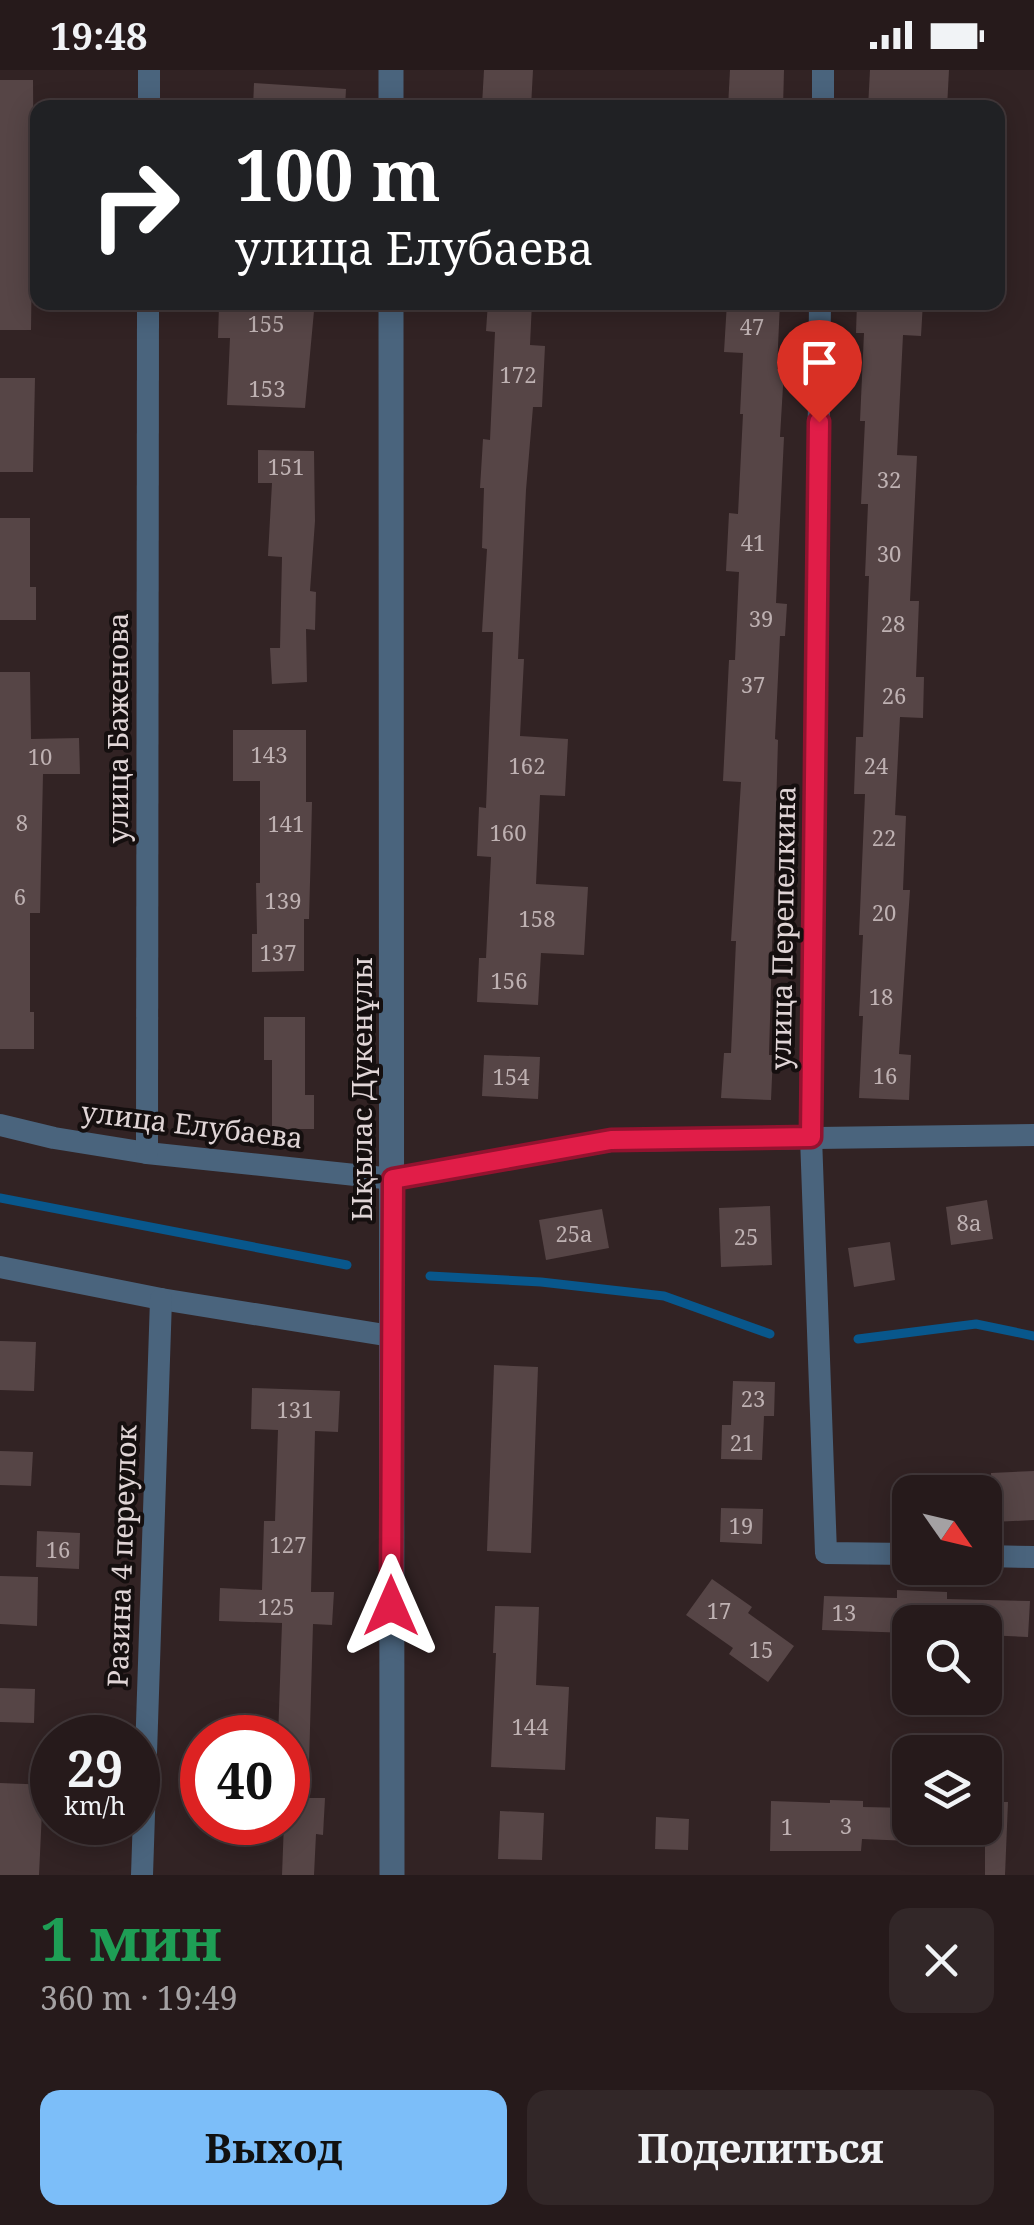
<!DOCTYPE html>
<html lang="ru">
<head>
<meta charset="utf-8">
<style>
  :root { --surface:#261a1b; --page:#322728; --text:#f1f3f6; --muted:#a4a1a3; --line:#42383a; --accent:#7cbef9 }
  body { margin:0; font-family:"Noto Serif",serif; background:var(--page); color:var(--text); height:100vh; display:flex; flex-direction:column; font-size:38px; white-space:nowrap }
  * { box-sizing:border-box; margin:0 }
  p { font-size:32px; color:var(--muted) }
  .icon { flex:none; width:55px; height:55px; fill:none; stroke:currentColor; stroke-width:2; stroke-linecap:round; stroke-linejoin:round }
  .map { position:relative; height:1805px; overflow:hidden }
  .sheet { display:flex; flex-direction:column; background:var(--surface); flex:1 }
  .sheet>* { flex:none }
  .guide { position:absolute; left:30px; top:30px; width:975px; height:210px; border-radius:20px; box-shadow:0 5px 25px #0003,0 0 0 2px var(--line); background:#202124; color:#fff; overflow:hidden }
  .needle { width:65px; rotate:124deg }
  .fabs { position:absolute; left:892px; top:1405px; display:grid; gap:20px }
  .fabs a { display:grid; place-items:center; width:110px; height:110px; border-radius:20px; background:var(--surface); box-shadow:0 5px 25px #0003,0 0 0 2px var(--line); font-size:50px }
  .speed { position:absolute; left:30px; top:1645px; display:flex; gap:20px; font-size:50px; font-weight:700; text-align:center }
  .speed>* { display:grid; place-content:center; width:130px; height:130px; border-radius:50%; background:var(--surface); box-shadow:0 5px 25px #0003,0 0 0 2px var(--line); line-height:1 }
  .speed small { font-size:25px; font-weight:400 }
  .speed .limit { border:15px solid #d22; background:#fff; color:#111 }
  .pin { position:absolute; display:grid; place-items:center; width:85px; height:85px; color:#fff; margin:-102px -42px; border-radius:50% 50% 50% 0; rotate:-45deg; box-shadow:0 0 10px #0007 }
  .pin .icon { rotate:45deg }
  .me { position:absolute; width:110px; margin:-55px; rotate:0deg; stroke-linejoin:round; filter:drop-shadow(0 0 8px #0008) }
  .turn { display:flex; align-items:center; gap:35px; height:210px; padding:0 40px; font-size:45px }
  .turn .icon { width:130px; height:130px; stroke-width:2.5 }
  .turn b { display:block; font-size:70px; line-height:85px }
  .round { display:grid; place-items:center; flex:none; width:105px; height:105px; border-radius:20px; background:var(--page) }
  .headline { display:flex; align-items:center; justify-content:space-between; height:170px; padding:0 40px }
  h1 { font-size:60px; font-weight:700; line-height:75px; color:#1e9e55 }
  .action { display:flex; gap:20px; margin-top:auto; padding:20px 40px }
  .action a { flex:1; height:115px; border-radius:20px; background:var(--accent); color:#111; font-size:40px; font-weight:700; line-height:115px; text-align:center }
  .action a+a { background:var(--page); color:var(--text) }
  .status { display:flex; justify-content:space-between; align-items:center; height:70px; padding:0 50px; background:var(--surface); direction:ltr }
  .status svg { height:28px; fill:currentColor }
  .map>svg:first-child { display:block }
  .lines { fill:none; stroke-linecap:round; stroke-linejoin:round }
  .stream { stroke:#08578c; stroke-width:9 }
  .building { fill:#564546 }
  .minor { stroke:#4a647d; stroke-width:22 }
  .tertiary { stroke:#4a647d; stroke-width:25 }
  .route-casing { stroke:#92132f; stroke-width:25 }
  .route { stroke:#e11d48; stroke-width:18 }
  .labels { text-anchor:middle; stroke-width:8; stroke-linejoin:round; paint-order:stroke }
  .number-label { font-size:22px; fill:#beb1b2 }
  .street-label { font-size:28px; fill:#e0d5d6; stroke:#150f0f }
</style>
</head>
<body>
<div class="status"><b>19:48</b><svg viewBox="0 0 49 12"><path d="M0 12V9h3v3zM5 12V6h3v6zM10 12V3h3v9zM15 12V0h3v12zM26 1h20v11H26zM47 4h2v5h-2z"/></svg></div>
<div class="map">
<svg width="1034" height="1805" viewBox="0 0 1034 1805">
  <rect width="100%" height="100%" fill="#322324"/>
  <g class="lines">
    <g class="stream">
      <polyline points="0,1128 347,1195"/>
      <polyline points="430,1206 541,1212 664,1226 770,1264"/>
      <polyline points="858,1269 976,1254 1034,1266"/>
    </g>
  </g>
  <g class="building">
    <polygon points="484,0 533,0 531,37 482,35"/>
    <polygon points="730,0 784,0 783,38 728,37"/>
    <polygon points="870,0 949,0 947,38 868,38"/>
    <polygon points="0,10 33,10 34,148 38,148 38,184 32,184 31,260 0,260"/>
    <polygon points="254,13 346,19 345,38 253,38"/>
    <polygon points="488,232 532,232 530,275 545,276 542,337 533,337 526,420 518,589 524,589 520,666 568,669 565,726 540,725 536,814 588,817 584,885 541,883 538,935 477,932 479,888 486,888 491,787 477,786 479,737 486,738 493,562 482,562 487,479 482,478 484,418 480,418 483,369 490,370 495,262 486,261"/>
    <polygon points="727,232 780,232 777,299 784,299 780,367 784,367 776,533 787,534 785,566 780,566 775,669 778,670 769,985 773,985 771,1030 721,1028 724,983 731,983 736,871 731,871 741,712 723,711 729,590 735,590 739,502 726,501 729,443 738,444 743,344 740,344 743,283 724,282"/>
    <polygon points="857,232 923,232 921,266 903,265 897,385 917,386 910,531 919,531 916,607 924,607 923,648 900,647 895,745 906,746 903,820 910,820 899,984 911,985 909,1030 859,1028 863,946 859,946 863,865 859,865 865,724 854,724 856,667 863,667 869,506 865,506 868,434 861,434 865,351 860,351 864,263 856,263"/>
    <polygon points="219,235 314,241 305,338 227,335 230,268 218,268"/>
    <polygon points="0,308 35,308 33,402 0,402"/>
    <polygon points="258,380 314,381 315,451 310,521 316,522 315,560 306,559 307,612 272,614 270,578 280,578 282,487 268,486 272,413 258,413"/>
    <polygon points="0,448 30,448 30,517 36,517 36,550 0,550"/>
    <polygon points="0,602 30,602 31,669 79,668 80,704 43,704 40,843 30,843 30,942 34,942 34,979 0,979"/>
    <polygon points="233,660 306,660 306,732 312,732 311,776 309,849 304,849 304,901 252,902 252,864 257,864 256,813 260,813 260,711 233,711"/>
    <polygon points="264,947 305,947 305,1025 314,1025 314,1059 272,1059 272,990 264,990"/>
    <polygon points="484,985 540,987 538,1029 482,1026"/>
    <polygon points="987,1130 993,1169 951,1175 946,1137"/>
    <polygon points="770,1136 772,1195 721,1197 719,1138"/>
    <polygon points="602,1139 609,1178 546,1190 539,1150"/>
    <polygon points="890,1172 895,1210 854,1217 848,1178"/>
    <polygon points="0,1271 36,1272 34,1321 0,1320"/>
    <polygon points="494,1295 538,1297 531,1483 487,1481"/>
    <polygon points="733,1311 775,1312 774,1346 764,1346 762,1390 721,1389 722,1355 731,1355"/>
    <polygon points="252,1318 340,1321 338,1362 315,1361 311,1522 334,1522 332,1555 313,1554 308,1728 325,1728 323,1765 316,1764 314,1805 282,1805 284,1752 288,1752 288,1668 278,1668 282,1553 219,1551 220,1518 262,1520 264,1451 275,1451 278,1360 251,1359"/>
    <polygon points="0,1381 33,1382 31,1416 0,1415"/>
    <polygon points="1034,1401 1034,1450 993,1452 991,1403"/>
    <polygon points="721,1438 763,1439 762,1474 720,1472"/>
    <polygon points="37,1461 80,1463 79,1499 36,1497"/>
    <polygon points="0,1506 38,1507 37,1556 0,1554"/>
    <polygon points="712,1509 752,1537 748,1543 794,1576 768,1612 729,1584 733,1578 686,1545"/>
    <polygon points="897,1520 947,1522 947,1529 1030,1531 1028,1567 985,1565 985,1552 910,1552 910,1563 822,1560 824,1526 897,1528"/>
    <polygon points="495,1536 539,1537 536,1615 569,1617 565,1700 491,1697 496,1583 493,1583"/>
    <polygon points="0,1618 35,1619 34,1653 0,1652"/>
    <polygon points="0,1713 51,1715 51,1742 42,1741 39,1805 0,1805"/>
    <polygon points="830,1730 863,1731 863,1737 910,1738 910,1771 862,1769 861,1781 770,1781 771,1731 830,1733"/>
    <polygon points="985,1732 1008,1732 1005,1805 985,1805"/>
    <polygon points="500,1741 544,1743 542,1790 498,1789"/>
    <polygon points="656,1747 689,1749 688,1780 655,1779"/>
  </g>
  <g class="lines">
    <g class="minor">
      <polyline points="149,38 149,0"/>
      <polyline points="823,38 823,0"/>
      <polyline points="820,232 811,1067 826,1483 910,1484"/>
      <polyline points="0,1055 54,1068 147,1083 393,1109 611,1071 1034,1065"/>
      <polyline points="147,1083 148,232"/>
      <polyline points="0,1197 161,1229 391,1266"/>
      <polyline points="985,1486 1034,1487"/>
      <polyline points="142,1805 161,1229"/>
    </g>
    <g class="tertiary">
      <polyline points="391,0 391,38"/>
      <polyline points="391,232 392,1805"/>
    </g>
  </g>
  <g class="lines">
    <defs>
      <polyline id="route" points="391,1536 393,1109 611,1070 811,1067 819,352"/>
    </defs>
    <use href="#route" class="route-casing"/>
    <use href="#route" class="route"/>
  </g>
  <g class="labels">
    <g class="number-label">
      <text x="266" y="262">155</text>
      <text x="752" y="265">47</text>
      <text x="518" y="313">172</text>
      <text x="267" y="327">153</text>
      <text x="286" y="405">151</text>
      <text x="889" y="418">32</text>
      <text x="753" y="481">41</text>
      <text x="889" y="492">30</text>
      <text x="761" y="557">39</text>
      <text x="893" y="562">28</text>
      <text x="753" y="623">37</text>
      <text x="894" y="634">26</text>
      <text x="269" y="693">143</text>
      <text x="40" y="695">10</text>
      <text x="527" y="704">162</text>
      <text x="876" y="704">24</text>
      <text x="22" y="761">8</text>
      <text x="286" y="762">141</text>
      <text x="508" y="771">160</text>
      <text x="884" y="776">22</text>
      <text x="20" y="835">6</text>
      <text x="283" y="839">139</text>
      <text x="884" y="851">20</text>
      <text x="537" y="857">158</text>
      <text x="278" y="891">137</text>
      <text x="509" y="919">156</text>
      <text x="881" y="935">18</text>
      <text x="885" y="1014">16</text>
      <text x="511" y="1015">154</text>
      <text x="969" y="1161">8а</text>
      <text x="574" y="1172">25а</text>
      <text x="746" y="1175">25</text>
      <text x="753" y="1337">23</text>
      <text x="295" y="1348">131</text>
      <text x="742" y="1381">21</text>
      <text x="741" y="1464">19</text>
      <text x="288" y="1483">127</text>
      <text x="58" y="1488">16</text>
      <text x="276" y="1545">125</text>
      <text x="719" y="1549">17</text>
      <text x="844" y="1551">13</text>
      <text x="761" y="1588">15</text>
      <text x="530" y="1665">144</text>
      <text x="846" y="1764">3</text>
      <text x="787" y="1765">1</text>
    </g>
    <g class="street-label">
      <text transform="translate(118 658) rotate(-90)" y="10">улица Баженова</text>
      <text transform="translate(783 858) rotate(-89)" y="10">улица Перепелкина</text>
      <text transform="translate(362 1019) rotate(-90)" y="10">Ықылас Дүкенұлы</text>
      <text transform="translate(192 1055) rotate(7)" y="10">улица Елубаева</text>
      <text transform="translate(122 1486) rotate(-88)" y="10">Разина 4 переулок</text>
    </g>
  </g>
</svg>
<div class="fabs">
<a><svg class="needle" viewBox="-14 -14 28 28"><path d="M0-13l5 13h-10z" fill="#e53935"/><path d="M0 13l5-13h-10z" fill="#a4a1a3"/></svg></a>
<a><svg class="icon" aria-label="search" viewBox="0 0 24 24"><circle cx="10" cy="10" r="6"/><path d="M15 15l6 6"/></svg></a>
<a><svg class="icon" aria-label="layers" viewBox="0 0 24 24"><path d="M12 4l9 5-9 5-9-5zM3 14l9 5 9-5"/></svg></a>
</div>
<div class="speed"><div>29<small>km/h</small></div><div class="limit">40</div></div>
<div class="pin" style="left:819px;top:352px;background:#d93025"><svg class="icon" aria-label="arrive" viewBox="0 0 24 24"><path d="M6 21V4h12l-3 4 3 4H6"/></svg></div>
<svg class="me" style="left:391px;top:1536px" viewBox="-20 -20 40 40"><path d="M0-17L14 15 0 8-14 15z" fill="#e11d48" stroke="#fff" stroke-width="4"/></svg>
<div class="guide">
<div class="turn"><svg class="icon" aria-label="right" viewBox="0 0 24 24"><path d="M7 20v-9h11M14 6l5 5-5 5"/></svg><div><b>100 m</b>улица Елубаева</div></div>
</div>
</div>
<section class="sheet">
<div class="headline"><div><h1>1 мин</h1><p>360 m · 19:49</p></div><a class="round"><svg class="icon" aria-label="close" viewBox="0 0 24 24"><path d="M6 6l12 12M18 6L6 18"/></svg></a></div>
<div class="action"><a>Выход</a><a>Поделиться</a></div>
</section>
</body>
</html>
